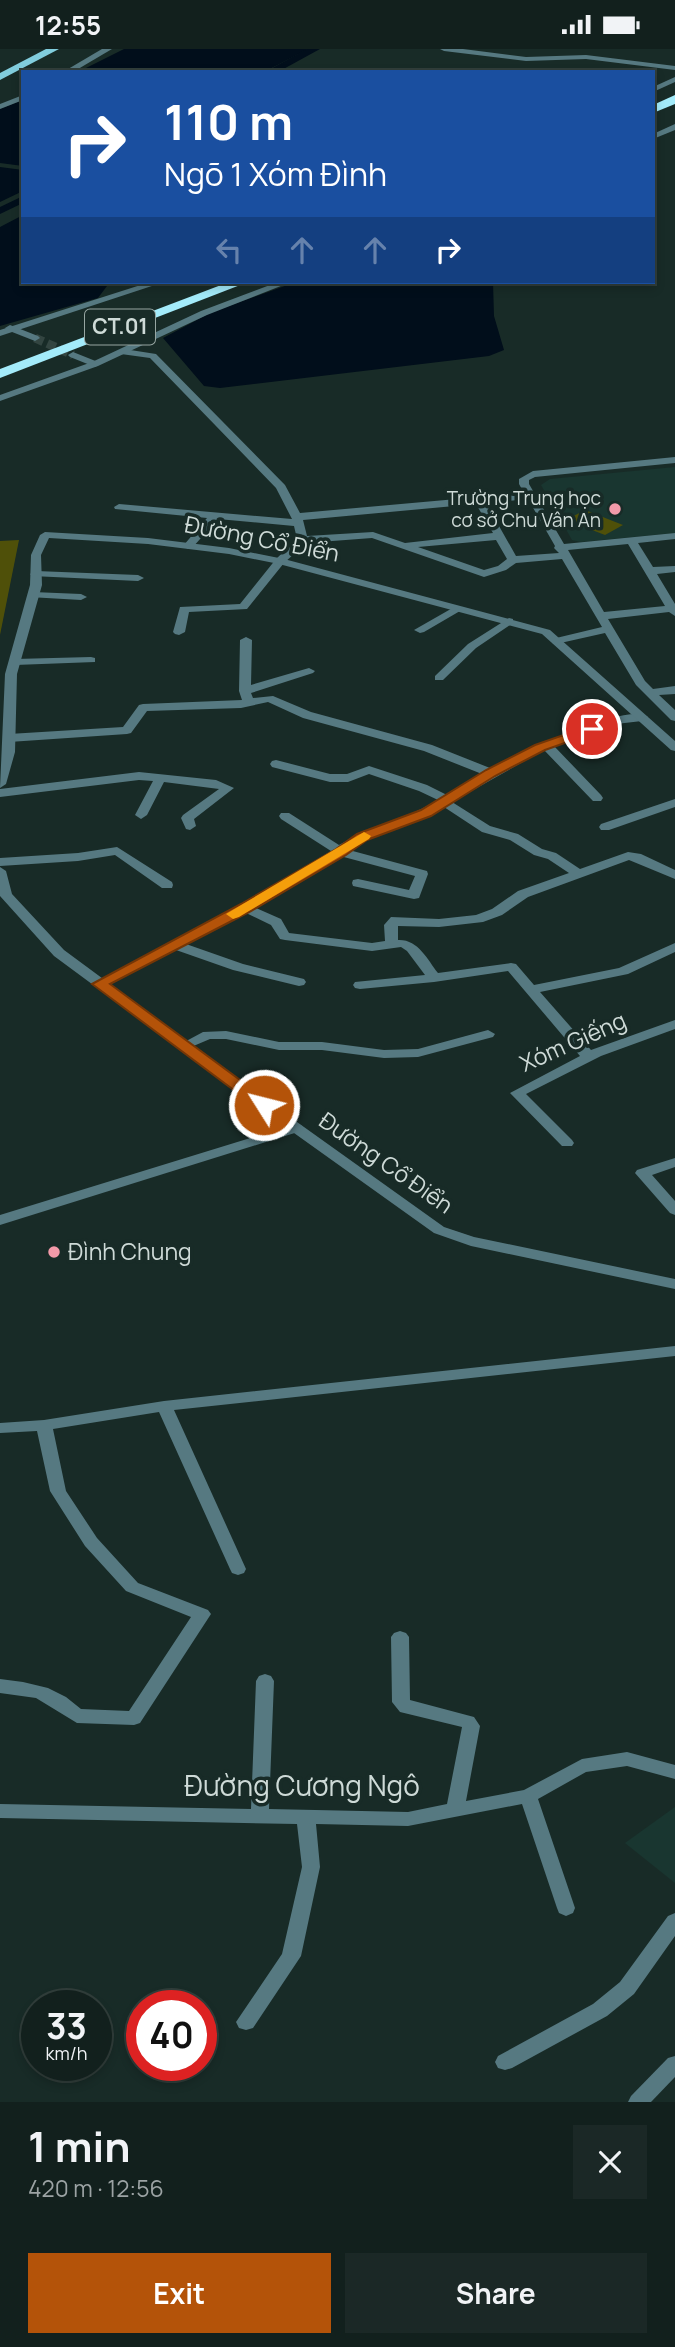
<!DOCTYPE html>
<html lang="en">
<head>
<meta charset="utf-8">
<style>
  :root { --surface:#12201d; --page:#1b2826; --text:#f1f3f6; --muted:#9ca3a4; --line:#313e3b; --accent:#b45309 }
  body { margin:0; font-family:Manrope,sans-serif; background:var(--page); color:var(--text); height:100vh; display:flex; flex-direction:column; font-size:26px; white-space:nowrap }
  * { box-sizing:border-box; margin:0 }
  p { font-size:23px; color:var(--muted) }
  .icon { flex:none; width:38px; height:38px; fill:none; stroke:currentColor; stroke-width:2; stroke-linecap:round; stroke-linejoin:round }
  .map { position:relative; height:2053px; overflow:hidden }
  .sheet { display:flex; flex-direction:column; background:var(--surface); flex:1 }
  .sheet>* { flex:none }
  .hud { position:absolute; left:21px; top:21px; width:634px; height:214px; border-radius:0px; box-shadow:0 4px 10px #0003,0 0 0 2px var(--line); background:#1a4fa0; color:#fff; overflow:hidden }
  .speed { position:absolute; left:21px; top:1941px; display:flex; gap:14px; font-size:35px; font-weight:700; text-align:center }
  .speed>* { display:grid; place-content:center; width:91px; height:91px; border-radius:50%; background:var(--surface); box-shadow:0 4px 10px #0003,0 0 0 2px var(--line); line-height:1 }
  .speed small { font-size:18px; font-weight:400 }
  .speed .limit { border:10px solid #d22; background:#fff; color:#111 }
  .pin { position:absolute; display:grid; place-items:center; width:60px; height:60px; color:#fff; margin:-30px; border:4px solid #fff; border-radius:50%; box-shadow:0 2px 7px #0007 }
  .me { position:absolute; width:77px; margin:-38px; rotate:306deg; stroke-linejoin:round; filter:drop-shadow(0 0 5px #0008) }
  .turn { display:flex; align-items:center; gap:24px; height:147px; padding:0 28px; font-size:32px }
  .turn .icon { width:91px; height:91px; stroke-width:2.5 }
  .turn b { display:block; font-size:49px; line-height:60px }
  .lanes { display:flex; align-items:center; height:66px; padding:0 28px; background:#0003; justify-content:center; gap:35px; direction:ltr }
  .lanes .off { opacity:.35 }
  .round { display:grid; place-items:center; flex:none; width:74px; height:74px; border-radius:0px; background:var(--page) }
  .overview { display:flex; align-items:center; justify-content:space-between; height:119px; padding:0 28px }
  h1 { font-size:42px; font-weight:700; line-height:52px }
  .cta { display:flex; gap:14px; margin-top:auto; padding:14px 28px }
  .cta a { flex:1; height:80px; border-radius:0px; background:var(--accent); color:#fff; font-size:28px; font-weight:700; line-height:80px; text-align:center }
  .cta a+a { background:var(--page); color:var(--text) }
  .status { display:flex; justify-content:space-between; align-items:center; height:49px; padding:0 35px; background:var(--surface); direction:ltr }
  .status svg { height:19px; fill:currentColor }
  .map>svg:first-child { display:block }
  .built { fill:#193630 }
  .green { fill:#4f5009 }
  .water { fill:#010e1b }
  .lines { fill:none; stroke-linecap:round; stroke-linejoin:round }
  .canal { fill:#010e1b; fill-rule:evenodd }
  .minor-tunnel { stroke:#334541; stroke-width:9; stroke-dasharray:9 4.5; stroke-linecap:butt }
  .minor { fill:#567981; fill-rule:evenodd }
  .tertiary { fill:#567981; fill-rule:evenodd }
  .primary { fill:#81cddd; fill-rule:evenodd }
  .motorway { fill:#a3ebfa; fill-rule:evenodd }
  .route { fill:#b45309; stroke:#753606; stroke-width:2 }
  .slow { fill:#f59e0b }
  .poi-dot { fill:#f39aa9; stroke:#182b27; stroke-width:2.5 }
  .labels { text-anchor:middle; stroke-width:7; stroke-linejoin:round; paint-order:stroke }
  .far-poi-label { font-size:19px; fill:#cedad7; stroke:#182b27; text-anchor:end }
  .shield { fill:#182b27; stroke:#97a6a2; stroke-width:2 }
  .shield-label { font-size:21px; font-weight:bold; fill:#cedad7 }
  .street-label { font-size:23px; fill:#cedad7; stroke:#182b27 }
  .poi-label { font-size:23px; fill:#cedad7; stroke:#182b27; text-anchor:start }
  .near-street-label { font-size:28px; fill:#cedad7; stroke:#182b27 }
</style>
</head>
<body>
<div class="status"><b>12:55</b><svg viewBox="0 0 49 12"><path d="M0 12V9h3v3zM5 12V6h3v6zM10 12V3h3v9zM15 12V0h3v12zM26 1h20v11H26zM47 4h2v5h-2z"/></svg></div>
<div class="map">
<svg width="675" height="2053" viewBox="0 0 675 2053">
  <rect width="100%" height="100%" fill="#182b27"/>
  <g class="built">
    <polygon points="675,418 675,484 581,493 572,491 541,436 550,430"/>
    <polygon points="675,1758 675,1834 625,1794"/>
  </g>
  <g class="green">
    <polygon points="585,461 623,476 605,486 566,471"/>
    <polygon points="19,491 0,586 0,492"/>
  </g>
  <g class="water">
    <polygon points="124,0 308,0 264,23 78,23"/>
    <polygon points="23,51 23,117 0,114 0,60"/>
    <polygon points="0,118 23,121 23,142 0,153"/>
    <polygon points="23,166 23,233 110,233 98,249 0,277 0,178"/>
    <polygon points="296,233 493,233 494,267 504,301 489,307 220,339 204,337 163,289 212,263"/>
  </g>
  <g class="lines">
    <g class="canal">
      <polygon points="307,0 320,0 278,23 265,23"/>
      <polygon points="23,147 23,154 0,165 0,158"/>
    </g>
    <polyline class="minor-tunnel" points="35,289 73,306"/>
    <g class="minor">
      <polygon points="102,0 112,0 73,23 63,23"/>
      <polygon points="440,0 463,0 526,8 586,6 675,17 675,21 586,10 526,12 444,2"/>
      <polygon points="23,46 23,51 0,60 0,55"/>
      <polygon points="10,276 38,287 40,289 35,292 7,281 5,279"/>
      <path d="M124,300l32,5 129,131 15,28 224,-20 -5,-9v-5l14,-8 142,-14v6l-140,14 -6,3v4l35,60 111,-11v6l-37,4 15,24 22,-1v6l-18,2 18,30v12l-6,-4 -61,7 37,62 8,8 22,-3v8l-16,1 16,15v11l-4,-1 -35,-35 -31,-52 -49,11 -4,-1v-4l50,-12 -40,-68 -46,4 -10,7 -22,7 -112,-39 -66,5 -22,20 -37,46 -58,3 -4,20 -6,3 -4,-1 -2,-2 7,-25 60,-3 36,-45 21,-20 -3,-13 -76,-7 -26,29 -4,1 -5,-3 24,-28 -92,-9 -1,-2 5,-3 173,15 -16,-31 -126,-130 -29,-4 -2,-2zM528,450l27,47 -1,2 5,5 -43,3 -30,-53zM476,455l17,29 -88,10 -32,-11 -66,4 -4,-16zM496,491l11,19 -9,7 -14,4 -66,-23zM628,495l37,62 -61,6 -36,-62z"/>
      <polygon points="73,303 98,313 100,315 95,318 70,308 68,306"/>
      <polygon points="36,522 138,526 144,529 138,532 32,527 30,525"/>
      <polygon points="33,543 81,545 87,548 81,551 29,548 29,544"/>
      <polygon points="456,557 460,558 460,562 424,583 420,584 414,581"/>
      <polygon points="509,569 513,570 513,574 476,599 443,631 435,631 435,627 468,595"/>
      <path d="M246,588l6,3 -1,45 58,-17 6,3 -2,2 -62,20 2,5 20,-2 38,16 121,33 58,23c25,-12 137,-67 158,-51l-6,4 -26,3 -62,22 47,49 2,3 -2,3h-8l-49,-51 -92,52 38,24 28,8 24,15 14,4 24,16 48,-17 13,2 34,16v9l-46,-19 -101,37 -26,18 -19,7 -44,5 -41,-1v14c20,-1 29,19 40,33l73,-10 5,1 18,21 85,-17 56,-25v9l-47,22 -88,18 51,58 84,-30v9l-74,27 -75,38 46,46 2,3 -2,3h-10l-52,-53 70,-37 -72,-85 -74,11 -74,7 -5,-1 -2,-3 2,-3 70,-7 -18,-24 -6,-4 -29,4 -87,-11 -5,-1 -9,-14 -25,-12 -60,31 57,20 61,15 2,3 -2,3 -5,1 -66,-16 -57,-20 -71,37h-10l-2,-3 148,-79 90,-54 -50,-32 -2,-3 2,-3h8l50,32c32,-19 68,-26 99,-45l-19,-9 -50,-17 -21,8h-18l-58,-15 -2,-3 2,-3 4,-1 54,14h17l22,-8 58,19 20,10 35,-21 -58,-23 -121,-33 -35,-16 -27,6 -94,3 -16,22 -4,1 -118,8 -6,-4 6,-4 114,-7 16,-22 4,-1 99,-4 -3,-9 1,-51zM444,758l38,25 28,8 24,15 14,4 21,14 -51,18 -26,18 -16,6 -37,4 -48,-2 -7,8 1,16 -13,2 -83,-10 -8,-14 -25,-11 84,-52 75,20 -6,14 -51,-11 -5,1 -1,3 1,3 61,13 5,-1 9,-24 -1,-3 -78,-21c30,-18 65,-24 95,-43z"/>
      <polygon points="91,608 95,609 95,613 15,616 9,613 15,610"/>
      <polygon points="139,723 216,731 234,739 194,770 196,777 190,781 186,780 181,769 183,766 219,740 164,733 147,766 141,770 135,766 153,732 139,731 0,748 0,740"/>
      <polygon points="675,750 675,758 609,781 601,781 599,778 601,775"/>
      <polygon points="117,798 172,833 173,836 172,839 162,839 115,806 78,812 0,817 0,809 78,804"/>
      <polygon points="488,981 495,985 493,988 418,1008 384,1009 322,1001 279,1001 226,990 210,990 184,1001 177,997 203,983 226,982 279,993 322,993 384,1001 418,1000"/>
      <polygon points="296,1075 301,1076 303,1079 301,1082 0,1176 0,1166"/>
      <polygon points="675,1109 675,1118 652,1126 675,1152 675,1166 670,1164 635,1124 637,1121"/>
      <polygon points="675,1297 675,1307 174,1361 246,1520 244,1524 238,1526 232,1524 230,1520 159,1363 53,1380 66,1442 97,1489 138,1534 208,1561 211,1565 140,1674 134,1676 77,1674 36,1649 0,1644 0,1630 23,1633 48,1639 66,1648 81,1660 129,1662 191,1568 126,1542 85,1497 50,1442 37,1382 0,1384 0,1374 44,1371 164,1352"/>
      <polygon points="400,1582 406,1584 409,1588 410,1651 474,1668 480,1677 466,1752 524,1741 582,1710 627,1703 675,1716 675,1730 627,1717 586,1723 538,1750 575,1859 573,1864 566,1867 559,1864 557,1859 522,1755 408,1777 316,1775 320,1818 301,1907 253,1979 246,1981 239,1979 236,1973 282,1905 302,1818 297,1775 0,1769 0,1755 251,1760 256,1632 259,1627 265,1625 271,1627 274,1632 269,1760 408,1763 447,1755 462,1678 400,1663 392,1653 391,1588 394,1584"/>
      <polygon points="675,1864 675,1887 634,1945 607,1967 512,2019 505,2021 498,2019 495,2013 498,2007 593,1955 620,1933 668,1867"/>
      <polygon points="675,2007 675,2028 651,2053 628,2053 631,2047 668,2009"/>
    </g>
    <g class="tertiary">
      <polygon points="675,28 675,33 653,43 653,38"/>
      <polygon points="675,75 675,81 653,90 653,85"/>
      <polygon points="150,233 164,233 0,287 0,281"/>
      <polygon points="278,233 291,233 207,266 98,317 0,352 0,346 92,313 201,262"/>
      <polygon points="45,483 148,489 229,499 284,510 550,581 675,692 675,702 671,701 542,585 279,515 229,505 148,495 49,489 41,506 42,536 17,625 15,703 6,735 0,739 5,625 30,536 31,506 40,486"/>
      <polygon points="0,818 6,822 12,845 64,901 290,1068 444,1178 474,1188 675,1230 675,1240 471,1197 434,1184 280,1074 54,907 0,847"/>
    </g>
    <polygon class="primary" points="46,0 59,0 0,31 0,24"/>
    <g class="motorway">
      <polygon points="675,46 675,55 653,64 653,56"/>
      <polygon points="229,233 248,233 0,329 0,320"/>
    </g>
  </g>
  <polygon class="route" points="592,676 598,680 596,683 545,701 495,727 431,767 367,791 346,806 251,862 110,935 270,1053 272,1056 270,1060 259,1060 92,935 241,855 336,800 357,785 421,761 486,721 535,696"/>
  <polygon class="slow" points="364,783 371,787 369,790 239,868 233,870 226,865"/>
  <g class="poi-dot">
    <circle cx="615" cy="460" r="7"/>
    <circle cx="54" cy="1203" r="7"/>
  </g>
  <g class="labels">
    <g class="far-poi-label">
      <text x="601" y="456">Trường Trung học<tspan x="601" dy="22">cơ sở Chu Vân An</tspan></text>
    </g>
    <rect class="shield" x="85" y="260.5" width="70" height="35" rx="5"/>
    <g class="shield-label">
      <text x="120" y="285">CT.01</text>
    </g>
    <g class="street-label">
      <text transform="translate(262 490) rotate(11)" y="8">Đường Cổ Điển</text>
      <text transform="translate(573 993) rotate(-24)" y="8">Xóm Giếng</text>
      <text transform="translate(386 1114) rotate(35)" y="8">Đường Cổ Điển</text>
    </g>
    <g class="poi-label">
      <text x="68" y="1211">Đình Chung</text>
    </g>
    <g class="near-street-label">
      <text x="302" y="1747">Đường Cương Ngô</text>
    </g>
  </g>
</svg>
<div class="speed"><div>33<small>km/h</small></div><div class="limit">40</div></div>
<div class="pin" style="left:592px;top:680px;background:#d93025"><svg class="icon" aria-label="arrive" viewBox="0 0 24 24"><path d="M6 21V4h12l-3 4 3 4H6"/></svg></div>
<svg class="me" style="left:264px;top:1056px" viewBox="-20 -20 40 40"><circle r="17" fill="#b45309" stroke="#fff" stroke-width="3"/><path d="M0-11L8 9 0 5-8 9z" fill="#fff"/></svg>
<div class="hud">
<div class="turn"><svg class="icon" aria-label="right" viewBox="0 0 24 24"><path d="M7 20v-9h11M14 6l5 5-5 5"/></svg><div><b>110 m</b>Ngõ 1 Xóm Đình</div></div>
<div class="lanes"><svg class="icon off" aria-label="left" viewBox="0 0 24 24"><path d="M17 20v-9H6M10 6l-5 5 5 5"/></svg><svg class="icon off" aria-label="ahead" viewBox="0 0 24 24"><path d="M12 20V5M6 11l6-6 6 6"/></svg><svg class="icon off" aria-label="ahead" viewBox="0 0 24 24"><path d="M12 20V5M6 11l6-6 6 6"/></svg><svg class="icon" aria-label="right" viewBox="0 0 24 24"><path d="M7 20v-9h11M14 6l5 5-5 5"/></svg></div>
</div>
</div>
<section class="sheet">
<div class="overview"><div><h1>1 min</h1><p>420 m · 12:56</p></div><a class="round"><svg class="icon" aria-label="close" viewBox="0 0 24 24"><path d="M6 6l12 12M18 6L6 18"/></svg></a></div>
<div class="cta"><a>Exit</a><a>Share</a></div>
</section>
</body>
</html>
